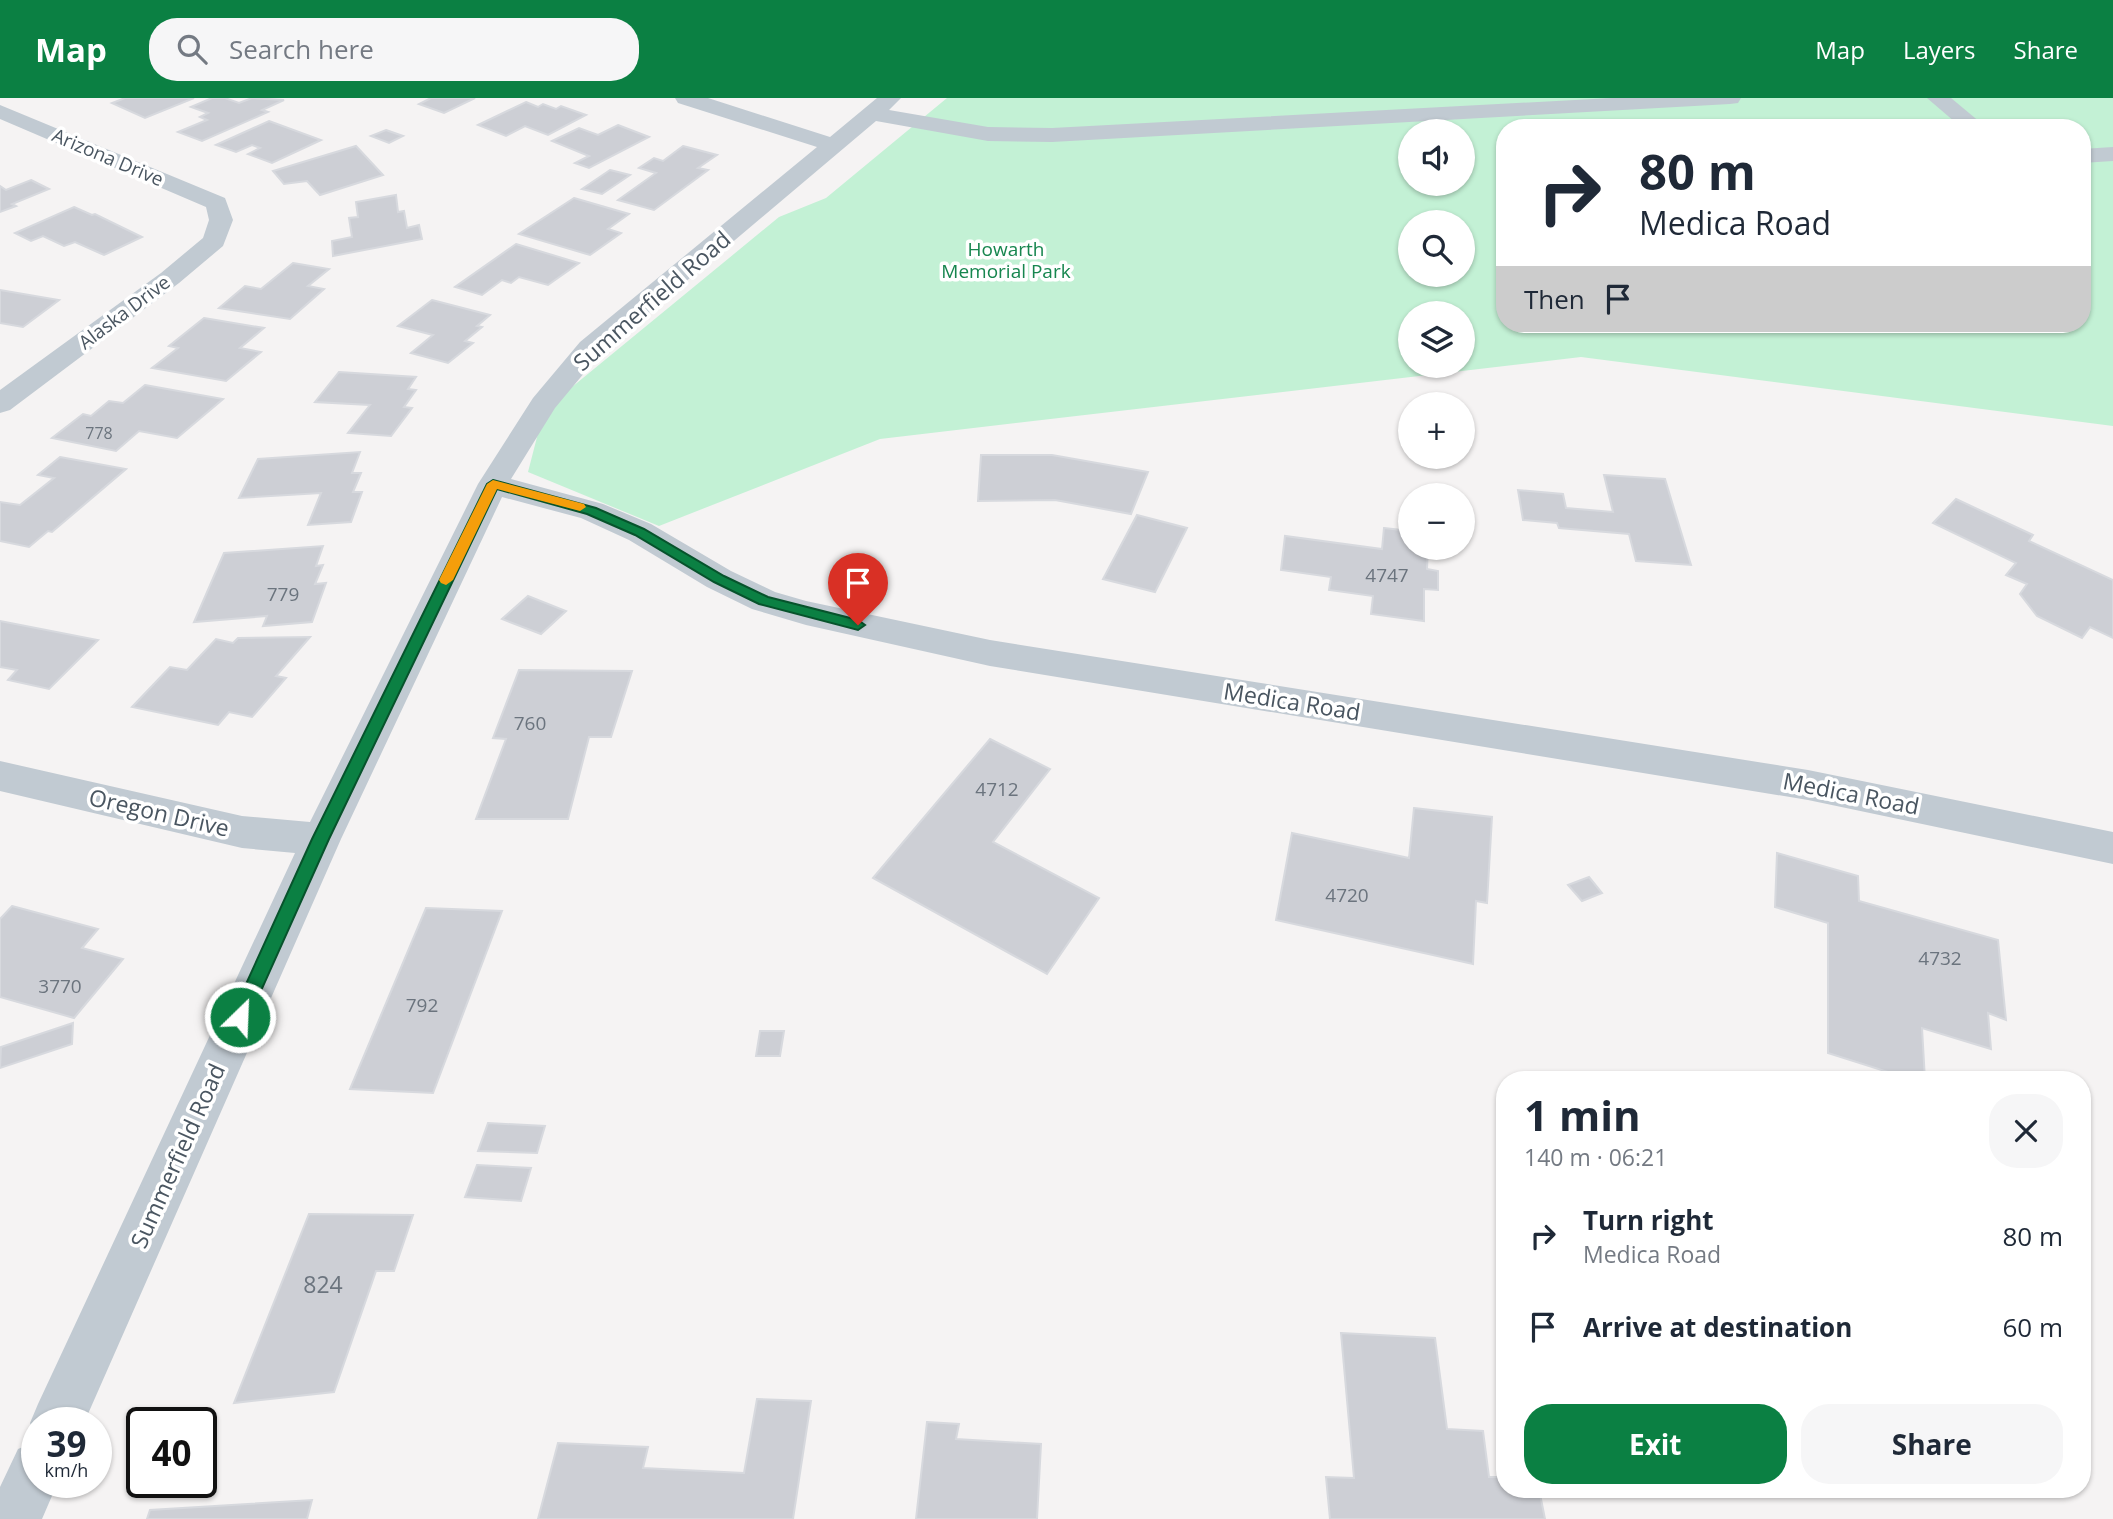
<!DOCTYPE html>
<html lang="en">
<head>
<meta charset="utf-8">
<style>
  :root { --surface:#fff; --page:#f6f6f7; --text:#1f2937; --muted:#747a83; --accent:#0b8043 }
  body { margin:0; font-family:"Open Sans",sans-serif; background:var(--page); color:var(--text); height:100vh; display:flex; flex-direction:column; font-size:26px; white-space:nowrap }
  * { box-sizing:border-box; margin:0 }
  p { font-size:23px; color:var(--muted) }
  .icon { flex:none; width:38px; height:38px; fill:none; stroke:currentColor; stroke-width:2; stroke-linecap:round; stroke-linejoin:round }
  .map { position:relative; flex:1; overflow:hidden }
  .drawer { position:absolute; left:1496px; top:973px; width:595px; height:427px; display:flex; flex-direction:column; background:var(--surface); border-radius:28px; box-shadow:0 2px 5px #0004 }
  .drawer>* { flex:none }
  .banner { position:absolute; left:1496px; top:21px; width:595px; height:214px; border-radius:28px; box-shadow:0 2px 5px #0004; background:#fff; color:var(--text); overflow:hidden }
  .buttons { position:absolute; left:1398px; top:21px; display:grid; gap:14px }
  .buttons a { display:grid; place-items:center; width:77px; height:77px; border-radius:50%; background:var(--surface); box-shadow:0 2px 5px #0004; font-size:35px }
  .speed { position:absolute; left:21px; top:1309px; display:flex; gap:14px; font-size:35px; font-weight:700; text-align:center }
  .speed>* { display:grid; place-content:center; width:91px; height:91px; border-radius:50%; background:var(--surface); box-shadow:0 2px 5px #0004; line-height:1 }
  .speed small { font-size:18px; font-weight:400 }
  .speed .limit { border:4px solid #111; border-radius:10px; background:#fff; color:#111 }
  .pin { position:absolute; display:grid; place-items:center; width:60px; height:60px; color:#fff; margin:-72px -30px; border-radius:50% 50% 50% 0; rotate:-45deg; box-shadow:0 0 7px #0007 }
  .pin .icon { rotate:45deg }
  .me { position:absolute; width:77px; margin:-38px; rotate:24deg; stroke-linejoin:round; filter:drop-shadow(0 0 5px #0008) }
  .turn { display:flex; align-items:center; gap:24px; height:147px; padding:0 28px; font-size:32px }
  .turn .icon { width:91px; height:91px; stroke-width:2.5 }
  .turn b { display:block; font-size:49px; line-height:60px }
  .then { display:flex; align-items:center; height:66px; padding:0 28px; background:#0003; gap:14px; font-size:26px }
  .round { display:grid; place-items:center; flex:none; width:74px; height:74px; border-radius:28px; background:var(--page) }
  .summary { display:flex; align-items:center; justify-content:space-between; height:119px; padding:0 28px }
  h1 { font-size:42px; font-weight:700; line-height:52px }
  .button { display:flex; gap:14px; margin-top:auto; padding:14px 28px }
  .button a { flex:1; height:80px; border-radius:28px; background:var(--accent); color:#fff; font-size:28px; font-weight:700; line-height:80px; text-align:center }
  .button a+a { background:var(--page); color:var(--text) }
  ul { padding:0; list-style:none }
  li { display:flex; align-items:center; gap:21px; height:91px; padding:0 28px }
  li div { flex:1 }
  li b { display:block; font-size:26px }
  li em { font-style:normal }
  header { display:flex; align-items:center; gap:42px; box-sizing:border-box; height:98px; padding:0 35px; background:var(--accent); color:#fff }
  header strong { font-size:33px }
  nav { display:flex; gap:38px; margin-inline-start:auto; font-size:24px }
  .search { width:490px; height:63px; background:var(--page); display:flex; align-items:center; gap:18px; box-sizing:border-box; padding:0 24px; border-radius:28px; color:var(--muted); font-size:26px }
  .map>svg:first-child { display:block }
  .green { fill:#c3f1d5; fill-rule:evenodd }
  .building { fill:#cdcfd5; stroke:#d7d9de; stroke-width:2 }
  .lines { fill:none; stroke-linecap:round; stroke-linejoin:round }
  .minor { fill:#c1cad2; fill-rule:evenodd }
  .route { fill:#0b8043; stroke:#07532c; stroke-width:2 }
  .slow { fill:#f59e0b }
  .labels { text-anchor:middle; stroke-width:7; stroke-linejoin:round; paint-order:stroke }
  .far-number-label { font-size:16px; fill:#6b747e }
  .far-street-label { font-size:19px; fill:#4a5661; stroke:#fff }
  .far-park-label { font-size:19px; fill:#17864f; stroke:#fff }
  .number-label { font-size:19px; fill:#6b747e }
  .street-label { font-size:23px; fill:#4a5661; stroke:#fff }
  .near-number-label { font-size:23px; fill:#6b747e }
</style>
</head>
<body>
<header>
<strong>Map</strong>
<div class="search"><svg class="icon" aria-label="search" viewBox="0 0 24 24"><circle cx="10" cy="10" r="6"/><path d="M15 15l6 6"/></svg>Search here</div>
<nav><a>Map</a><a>Layers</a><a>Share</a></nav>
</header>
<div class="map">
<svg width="2113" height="1421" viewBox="0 0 2113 1421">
  <rect width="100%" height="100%" fill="#f5f3f3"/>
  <path class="green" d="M947,0h1166v328l-532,-69 -701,82 -221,87 -131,-54 16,-62 235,-193 47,-19zM1505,30h577v196h-577zM1410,33h53v53h-53zM1410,124h53v53h-53zM1410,215h53v53h-53z"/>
  <g class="building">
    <polygon points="125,0 194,0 145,20 112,5"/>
    <polygon points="212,0 225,0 239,5 252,0 284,2 262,12 268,14 202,43 178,34 207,22 200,19 208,15 191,9"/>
    <polygon points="431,0 475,0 444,15 419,6"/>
    <polygon points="526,4 538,9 543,6 556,11 561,8 586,17 548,37 525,28 506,38 478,27"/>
    <polygon points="269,23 321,42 272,65 248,56 260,50 252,47 236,54 216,47"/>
    <polygon points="618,27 649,39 589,70 575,65 589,58 552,43 579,30 598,37"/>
    <polygon points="386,32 403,38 389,45 371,38"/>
    <polygon points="356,48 383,77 320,97 307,83 284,86 273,73"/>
    <polygon points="683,48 717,57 698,70 708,72 654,112 618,102 656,75 639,70 654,60 663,63"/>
    <polygon points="610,72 630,77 602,96 582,91"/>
    <polygon points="31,82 49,91 12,106 16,108 0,114 0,88 6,92"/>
    <polygon points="396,97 398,114 404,113 407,130 419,127 422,141 333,158 332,143 352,139 349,120 358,119 356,104"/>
    <polygon points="574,100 629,116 608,131 621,135 590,157 519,136"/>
    <polygon points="74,109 92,117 95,116 142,139 104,157 75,144 64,148 43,138 31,143 15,135"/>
    <polygon points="516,146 579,165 548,187 519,179 511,185 502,182 482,197 455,189"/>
    <polygon points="293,165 329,171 308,188 324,191 290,221 219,210 245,188 261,191"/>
    <polygon points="0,192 59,202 23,229 0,225"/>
    <polygon points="432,202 490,217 477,228 482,229 465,243 473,245 448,265 411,255 433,237 398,228"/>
    <polygon points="204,220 264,230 240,250 261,254 226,283 152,270 178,250 169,248"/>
    <polygon points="339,274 416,279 408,291 416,292 404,309 412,310 391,338 348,335 370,307 315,304"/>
    <polygon points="145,287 223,301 177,340 139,333 116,353 52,340 83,316 91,318 109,303 123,305"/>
    <polygon points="360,354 352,375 361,375 353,394 362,394 351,424 308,427 321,395 239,400 258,361"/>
    <polygon points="981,357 1052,357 1148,374 1131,416 1055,402 978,403"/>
    <polygon points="60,359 126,371 52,434 48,433 29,449 0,443 0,404 20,407 54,380 38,377"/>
    <polygon points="1604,377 1665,381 1691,467 1636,463 1629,436 1559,430 1557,425 1523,422 1518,392 1563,396 1566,410 1613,414"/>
    <polygon points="1956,401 2033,437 2029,443 2113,482 2113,540 2090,529 2082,540 2037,518 2020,496 2027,486 2006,477 2016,465 1933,425"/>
    <polygon points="1137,417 1187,430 1155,494 1103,481"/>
    <polygon points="1384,430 1410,433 1410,450 1428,450 1427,471 1438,473 1438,492 1424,491 1424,523 1371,516 1373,498 1329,492 1331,479 1281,472 1285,438 1382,451"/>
    <polygon points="323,448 316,468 323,467 315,486 326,485 312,524 263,528 267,518 194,524 224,455"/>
    <polygon points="528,498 566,513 541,536 502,521"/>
    <polygon points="0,523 98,542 49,591 8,582 17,572 0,569"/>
    <polygon points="310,539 276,578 286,580 252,619 229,614 218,627 132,609 170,569 187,572 216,541 233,545 238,540"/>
    <polygon points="519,572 632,573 611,639 589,639 568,721 476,721 506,641 493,640"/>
    <polygon points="990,641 1050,671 993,744 1099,800 1047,876 873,780"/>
    <polygon points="1414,710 1492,719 1487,805 1476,803 1473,866 1276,822 1292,735 1409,760"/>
    <polygon points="1777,755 1858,778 1859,803 1998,842 2006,922 1988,915 1991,951 1922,930 1925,982 1913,982 1828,955 1828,825 1775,809"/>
    <polygon points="1589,779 1602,795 1582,803 1568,787"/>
    <polygon points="12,808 98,831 82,850 123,861 74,920 0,899 0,821"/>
    <polygon points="426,810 502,813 433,995 350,991"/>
    <polygon points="73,925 72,946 0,970 1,949"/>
    <polygon points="760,933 784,933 780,958 756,958"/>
    <polygon points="488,1025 545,1028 537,1055 478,1053"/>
    <polygon points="477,1067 531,1070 521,1103 465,1099"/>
    <polygon points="309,1116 413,1117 394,1173 376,1173 334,1294 234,1305"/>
    <polygon points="1341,1235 1435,1240 1447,1331 1483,1333 1489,1379 1505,1379 1505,1391 1539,1391 1545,1421 1330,1421 1326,1379 1354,1380"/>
    <polygon points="757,1301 811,1303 793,1421 538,1421 558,1345 648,1349 643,1370 744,1375"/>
    <polygon points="927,1324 959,1326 956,1341 1041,1346 1037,1421 916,1421"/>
    <polygon points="312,1402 307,1421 147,1421 150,1412"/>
  </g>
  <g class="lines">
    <g class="minor">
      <polygon points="675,0 708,0 830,39 877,0 901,0 889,12 988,29 1052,30 1612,0 1741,0 1738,5 1730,6 1052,44 988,43 876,23 600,256 555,310 511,381 603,406 651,426 731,473 775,494 806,503 990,542 1808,672 2113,734 2113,766 1808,702 990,568 806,527 752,511 707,489 629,442 581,420 502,399 341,741 84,1325 37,1325 37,1341 30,1325 38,1306 295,755 242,750 0,693 0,663 242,718 310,724 478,386 533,300 580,244 817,49 678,5"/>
      <polygon points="1927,0 1951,0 1987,30 1962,30"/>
      <polygon points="0,7 225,100 233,122 223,148 179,185 10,312 0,315 0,292 161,175 203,140 209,122 206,109 0,21"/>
      <polygon points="2113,49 2113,63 2082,65 2082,51"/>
      <polygon points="37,1343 37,1384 58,1384 42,1421 0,1421 0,1389 18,1351"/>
    </g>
  </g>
  <polygon class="route" points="493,382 596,410 644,431 724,478 768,499 858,522 865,527 858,532 759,506 714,484 635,437 587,416 497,391 329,741 247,924 240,927 234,924 231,919 312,741 487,386"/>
  <polygon class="slow" points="493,382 584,406 586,409 580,413 497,391 453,482 446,487 441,485 439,482 487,386"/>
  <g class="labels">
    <g class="far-number-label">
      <text x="99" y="341">778</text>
    </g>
    <g class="far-street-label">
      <text transform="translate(108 59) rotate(23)" y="7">Arizona Drive</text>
      <text transform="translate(124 214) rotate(-37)" y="7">Alaska Drive</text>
    </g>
    <g class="far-park-label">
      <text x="1006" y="158">Howarth<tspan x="1006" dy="22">Memorial Park</tspan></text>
    </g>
    <g class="number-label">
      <text x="1387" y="484">4747</text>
      <text x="283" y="503">779</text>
      <text x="530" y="632">760</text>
      <text x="997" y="698">4712</text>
      <text x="1347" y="804">4720</text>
      <text x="1940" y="867">4732</text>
      <text x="60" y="895">3770</text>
      <text x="422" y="914">792</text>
    </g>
    <g class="street-label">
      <text transform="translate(652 203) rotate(-41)" y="8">Summerfield Road</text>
      <text transform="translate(1292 604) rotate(9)" y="8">Medica Road</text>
      <text transform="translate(1851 696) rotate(11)" y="8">Medica Road</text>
      <text transform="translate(159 715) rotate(13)" y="8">Oregon Drive</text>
      <text transform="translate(178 1058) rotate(-66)" y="8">Summerfield Road</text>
    </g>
    <g class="near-number-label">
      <text x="323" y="1195">824</text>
    </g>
  </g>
</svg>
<div class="buttons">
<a><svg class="icon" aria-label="sound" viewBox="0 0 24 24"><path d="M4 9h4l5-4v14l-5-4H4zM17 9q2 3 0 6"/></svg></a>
<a><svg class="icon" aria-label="search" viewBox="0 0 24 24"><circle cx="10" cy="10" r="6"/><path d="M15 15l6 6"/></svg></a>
<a><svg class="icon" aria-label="layers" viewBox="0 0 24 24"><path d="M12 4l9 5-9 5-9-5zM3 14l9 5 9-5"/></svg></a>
<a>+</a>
<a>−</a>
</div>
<div class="speed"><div>39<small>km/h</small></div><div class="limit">40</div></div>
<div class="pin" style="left:858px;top:527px;background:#d93025"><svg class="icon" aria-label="arrive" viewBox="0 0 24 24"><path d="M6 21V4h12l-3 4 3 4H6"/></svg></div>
<svg class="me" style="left:240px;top:919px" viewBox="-20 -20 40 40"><circle r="17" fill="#0b8043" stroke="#fff" stroke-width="3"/><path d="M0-11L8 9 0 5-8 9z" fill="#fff"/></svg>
<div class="banner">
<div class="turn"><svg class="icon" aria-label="right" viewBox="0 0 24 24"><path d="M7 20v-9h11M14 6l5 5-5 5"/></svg><div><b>80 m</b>Medica Road</div></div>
<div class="then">Then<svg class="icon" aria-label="arrive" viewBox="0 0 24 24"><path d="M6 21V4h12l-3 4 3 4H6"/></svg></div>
</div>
<section class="drawer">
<div class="summary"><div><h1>1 min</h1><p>140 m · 06:21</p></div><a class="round"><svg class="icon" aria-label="close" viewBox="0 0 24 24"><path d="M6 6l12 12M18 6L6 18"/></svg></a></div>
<ul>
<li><svg class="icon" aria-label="right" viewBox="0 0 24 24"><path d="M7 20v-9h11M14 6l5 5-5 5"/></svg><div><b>Turn right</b><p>Medica Road</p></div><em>80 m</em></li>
<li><svg class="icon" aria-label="arrive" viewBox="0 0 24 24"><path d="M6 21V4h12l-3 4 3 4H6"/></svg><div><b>Arrive at destination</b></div><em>60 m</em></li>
</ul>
<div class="button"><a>Exit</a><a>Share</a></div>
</section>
</div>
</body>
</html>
